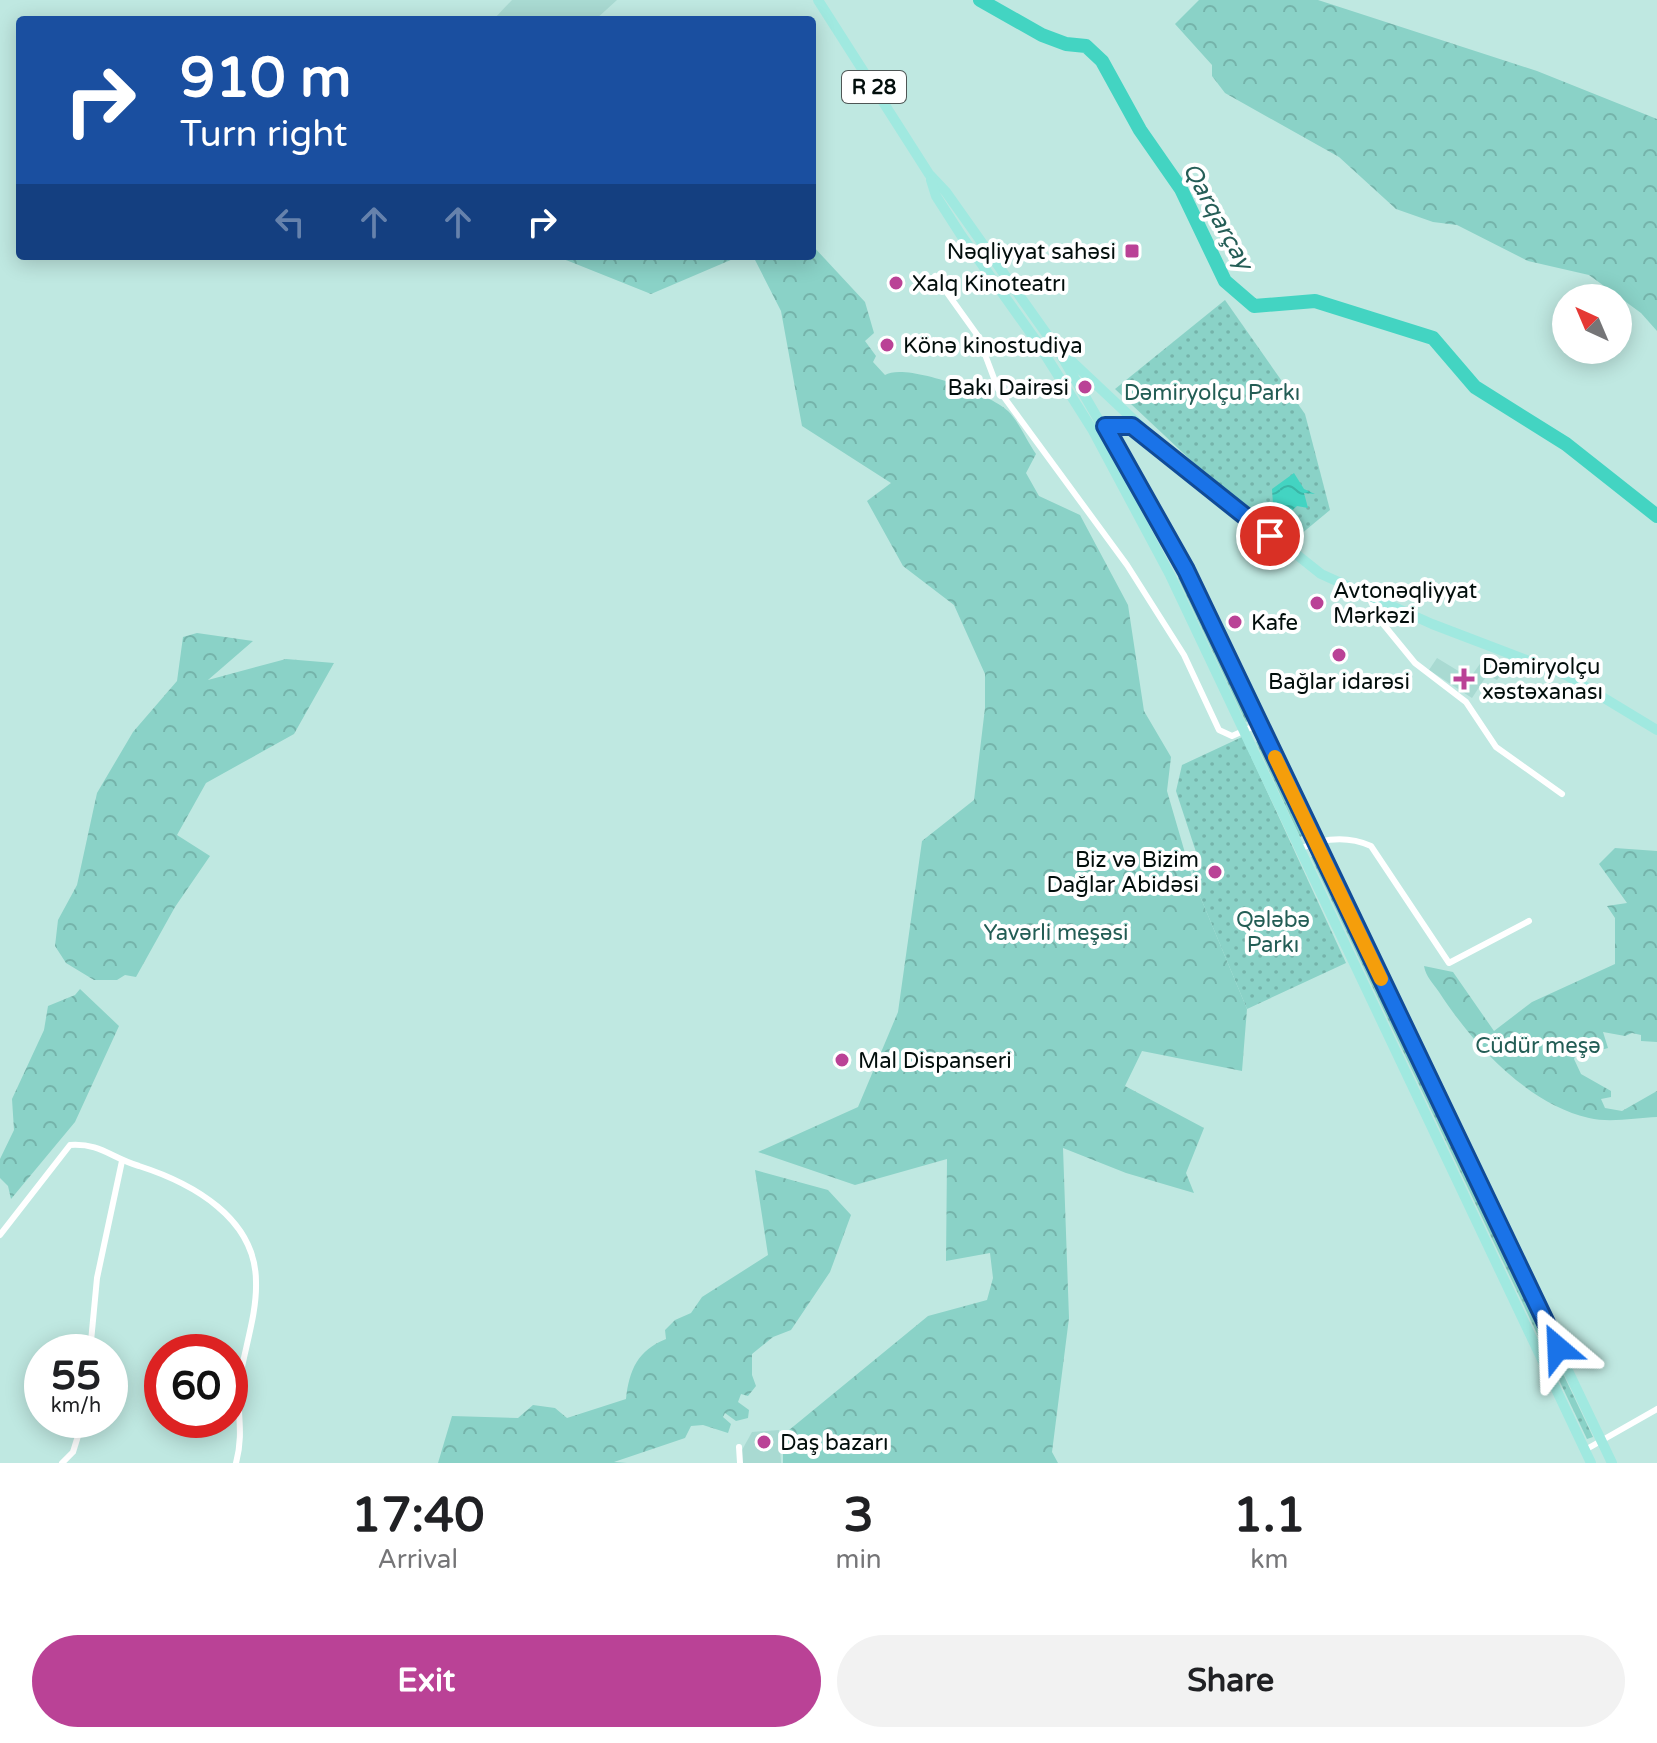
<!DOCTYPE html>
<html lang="en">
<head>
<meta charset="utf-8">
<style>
  :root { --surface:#fff; --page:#f2f2f2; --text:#202124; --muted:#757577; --accent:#ba4296 }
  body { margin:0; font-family:"Varela Round",sans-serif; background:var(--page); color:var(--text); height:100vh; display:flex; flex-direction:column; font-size:30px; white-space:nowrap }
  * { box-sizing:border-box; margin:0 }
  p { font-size:26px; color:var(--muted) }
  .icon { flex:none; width:44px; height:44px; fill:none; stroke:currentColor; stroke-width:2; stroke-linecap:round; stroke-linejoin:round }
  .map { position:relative; height:1463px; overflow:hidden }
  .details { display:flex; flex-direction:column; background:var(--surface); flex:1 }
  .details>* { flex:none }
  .top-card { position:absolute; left:16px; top:16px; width:800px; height:244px; border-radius:8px; box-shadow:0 4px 20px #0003; background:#1a4fa0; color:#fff; overflow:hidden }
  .needle { width:52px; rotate:316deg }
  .buttons { position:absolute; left:1552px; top:284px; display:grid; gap:16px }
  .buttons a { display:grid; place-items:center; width:80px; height:80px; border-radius:50%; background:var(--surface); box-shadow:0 4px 20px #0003; font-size:40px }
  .speed { position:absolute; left:24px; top:1334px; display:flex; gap:16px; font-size:40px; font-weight:700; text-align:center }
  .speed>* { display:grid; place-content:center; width:104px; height:104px; border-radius:50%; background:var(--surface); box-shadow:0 4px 20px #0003; line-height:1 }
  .speed small { font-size:20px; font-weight:400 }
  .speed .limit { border:12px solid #d22; background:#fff; color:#111 }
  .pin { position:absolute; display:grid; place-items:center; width:68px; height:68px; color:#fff; margin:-34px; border:4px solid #fff; border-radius:50%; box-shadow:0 2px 8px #0007 }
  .me { position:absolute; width:88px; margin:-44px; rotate:334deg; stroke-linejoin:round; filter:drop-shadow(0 0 6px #0008) }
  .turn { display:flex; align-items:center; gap:28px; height:168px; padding:0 32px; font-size:36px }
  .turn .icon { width:104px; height:104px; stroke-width:2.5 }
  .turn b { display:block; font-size:56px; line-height:68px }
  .lanes { display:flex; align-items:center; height:76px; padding:0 32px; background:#0003; justify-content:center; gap:40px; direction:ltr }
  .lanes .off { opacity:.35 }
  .eta { display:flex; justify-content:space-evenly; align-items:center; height:136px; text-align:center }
  .eta b { font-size:48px; font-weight:700; line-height:56px }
  .primary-button { display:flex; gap:16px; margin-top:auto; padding:16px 32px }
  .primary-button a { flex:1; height:92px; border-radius:48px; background:var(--accent); color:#fff; font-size:32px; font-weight:700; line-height:92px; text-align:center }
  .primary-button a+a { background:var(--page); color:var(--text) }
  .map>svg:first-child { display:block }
  .built { fill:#a9dad2 }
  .grass { fill:url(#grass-dots) }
  .forest { fill:url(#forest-crowns) }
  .water { fill:url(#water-waves) }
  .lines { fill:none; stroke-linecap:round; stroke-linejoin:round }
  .river { stroke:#43d4c2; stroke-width:14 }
  .minor { stroke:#fff; stroke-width:6 }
  .primary { stroke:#a0e9e0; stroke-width:10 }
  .route-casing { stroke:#114b97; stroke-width:20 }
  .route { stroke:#1a73e8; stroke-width:14 }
  .slow { stroke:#f59e0b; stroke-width:14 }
  .poi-dot { fill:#ba4296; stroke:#fff; stroke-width:3 }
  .labels { text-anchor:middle; stroke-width:8; stroke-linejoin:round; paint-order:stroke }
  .shield { fill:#fff; stroke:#4e5655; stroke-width:2 }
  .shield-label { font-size:20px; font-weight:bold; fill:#020e0c }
  .poi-label { font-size:22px; fill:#020e0c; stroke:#fff; text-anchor:start }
  .park-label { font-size:22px; fill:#235d55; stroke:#fff }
  .water-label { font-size:24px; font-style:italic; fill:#255e57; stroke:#fff }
</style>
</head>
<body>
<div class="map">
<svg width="1657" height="1463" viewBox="0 0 1657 1463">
  <defs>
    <pattern id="grass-dots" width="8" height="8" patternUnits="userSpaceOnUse" patternTransform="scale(2)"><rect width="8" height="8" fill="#8ad2c7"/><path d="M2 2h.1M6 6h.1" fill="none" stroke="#75b3aa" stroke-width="1.8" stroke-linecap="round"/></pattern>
    <pattern id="forest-crowns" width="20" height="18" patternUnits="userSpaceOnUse" patternTransform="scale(2)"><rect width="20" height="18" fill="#8ad2c7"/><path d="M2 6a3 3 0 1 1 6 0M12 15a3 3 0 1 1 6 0" fill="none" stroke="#75b3aa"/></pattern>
    <pattern id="water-waves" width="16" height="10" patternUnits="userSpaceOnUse" patternTransform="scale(2)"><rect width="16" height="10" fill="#43d4c2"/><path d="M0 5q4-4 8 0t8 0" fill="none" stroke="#39b5a6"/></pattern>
  </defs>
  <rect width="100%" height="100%" fill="#bfe8e1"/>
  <g class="built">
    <polygon points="512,0 617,0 595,20 493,20"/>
    <polygon points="1437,658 1470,678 1482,661 1502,673 1497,680 1487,675 1472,698 1429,670"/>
    <polygon points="779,1430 781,1463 742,1463 742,1450 752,1432"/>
  </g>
  <g class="grass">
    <polygon points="1225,300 1305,414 1330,510 1289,544 1230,497 1115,389"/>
    <polygon points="1183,576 1251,719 1246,722 1178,578"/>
    <polygon points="1242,737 1346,963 1247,1009 1192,877 1196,852 1176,791 1182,765"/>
    <polygon points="1262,739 1306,834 1300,837 1256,742"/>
    <polygon points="1317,854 1593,1437 1587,1439 1311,857"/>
  </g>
  <g class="forest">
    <polygon points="1199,0 1318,0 1537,71 1657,119 1657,331 1641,313 1589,275 1528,261 1457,225 1433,222 1396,209 1339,157 1225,93 1212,76 1212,65 1175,24"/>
    <path d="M812,245l53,57 9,31 -9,8 11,15 -3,6 12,13c20,-13 106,19 123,36 11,11 19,30 28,43l-10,19 13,23 41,19 48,90 16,106 27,46 -4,34 25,86 55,132 -5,62 -100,-20 -17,35 79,42 -18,45 8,20 -68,-20 -63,-25 6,170 -17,134 6,11h-275v-28l145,-119 59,-16 6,-22 -3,-25 -44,8 1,-102 -92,26 -97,-33 100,-45 40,-95 24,-171 52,-41 11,-92v-34l-31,-69 -51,-39 -36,-65 24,-18 -89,-57 -21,-115 -28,-55h59z"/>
    <polygon points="556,256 740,256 651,294"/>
    <polygon points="197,633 253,641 208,680 286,659 334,663 294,734 206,783 177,835 210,856 175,907 136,977 125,975 117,980 94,980 66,963 55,946 58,920 77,885 97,793 133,732 177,681 183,637"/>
    <path d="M1615,848l42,3v191l-16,-1v-6l-9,-2 -7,3 -22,-4 5,16 -7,2 -19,-8 -8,17 7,15 30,17v6l-10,2 4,9 17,3 35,-20v26c-21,1 -48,6 -68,1 -63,-15 -116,-74 -150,-126 -6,-9 -13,-15 -15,-26l29,6 41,59 38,-29 83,-38v-46l-8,-12 20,-3 -28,-39z"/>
    <polygon points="80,989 119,1026 75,1122 11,1199 8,1186 0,1178 0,1159 14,1130 12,1099 44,1030 48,1006 75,995"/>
    <path d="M755,1170l73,20 23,25 -21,57 -39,58 -18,7 -21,17v21l4,11 -8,10 -7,-2 -3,8 11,8 -1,8 -12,3 -11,-8 -2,4 8,7 -3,9 -25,-8 -12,1 -6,12 -71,24 13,1h-189l14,-47 66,2 15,-13 22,3 12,10 59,-19c3,-29 12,-49 40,-60l-1,-9 10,-10 16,-7 11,-16 66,-42z"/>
  </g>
  <polygon class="water" points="1294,473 1304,489 1315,494 1304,493 1308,508 1297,506 1286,516 1273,505 1272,489"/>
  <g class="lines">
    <polyline class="river" points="980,0 1042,35 1066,44 1086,46 1102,61 1140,130 1181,189 1225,281 1254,306 1315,301 1433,338 1475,387 1566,444 1657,516"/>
    <g class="minor">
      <polyline points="935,276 978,336 998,389 1127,565 1184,655 1219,730 1232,736 1259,724"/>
      <polyline points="1369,597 1379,619 1415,663 1466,702 1496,747 1562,794"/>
      <path d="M1300,849c23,-11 48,-13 71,-3l78,117 80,-42"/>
      <path d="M0,1235l70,-90c31,-2 41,13 69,21 53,17 117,52 117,116 1,31 -11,65 -16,96 -5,30 5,52 -4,85"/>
      <polyline points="90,1352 97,1278 122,1161"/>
      <polyline points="739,1447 740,1463"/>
      <polyline points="1585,1450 1657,1409"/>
      <polyline points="62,1463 73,1452 83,1420"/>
    </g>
    <g class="primary">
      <polyline points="818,0 929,174 946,192 1058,350 1186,570 1612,1463"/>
      <polyline points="931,180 936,196 961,235 1037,342 1092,429 1170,575 1591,1463"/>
      <polyline points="1067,357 1168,452 1321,574 1432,624 1566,675 1657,730"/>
      <polyline points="1099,428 1125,424 1140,432"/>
    </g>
  </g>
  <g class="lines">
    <defs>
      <polyline id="route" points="1270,536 1132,426 1105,426 1186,570 1558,1348"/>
    </defs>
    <use href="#route" class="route-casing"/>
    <use href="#route" class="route"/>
    <polyline class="slow" points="1275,757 1381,979"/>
  </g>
  <g class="poi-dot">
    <rect x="1124" y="243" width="16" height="16" rx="4"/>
    <circle cx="896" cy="283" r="8"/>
    <circle cx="887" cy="345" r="8"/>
    <circle cx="1085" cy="387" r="8"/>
    <circle cx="1317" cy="603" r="8"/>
    <circle cx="1235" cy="622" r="8"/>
    <circle cx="1339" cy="655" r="8"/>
    <path d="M1460 667h8v8h8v8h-8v8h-8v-8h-8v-8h8z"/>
    <circle cx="1215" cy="872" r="8"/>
    <circle cx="842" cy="1060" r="8"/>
    <circle cx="764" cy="1442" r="8"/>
  </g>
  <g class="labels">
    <rect class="shield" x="842" y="71" width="64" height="32" rx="6"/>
    <g class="shield-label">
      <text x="874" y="94">R 28</text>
    </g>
    <g class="poi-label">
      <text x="1116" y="259" text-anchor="end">Nəqliyyat sahəsi</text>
      <text x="912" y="291">Xalq Kinoteatrı</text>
      <text x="903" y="353">Könə kinostudiya</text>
      <text x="1069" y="395" text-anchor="end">Bakı Dairəsi</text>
      <text x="1333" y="598">Avtonəqliyyat<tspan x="1333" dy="25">Mərkəzi</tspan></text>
      <text x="1251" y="630">Kafe</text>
      <text x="1482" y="674">Dəmiryolçu<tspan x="1482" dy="25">xəstəxanası</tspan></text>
      <text x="1339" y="689" text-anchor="middle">Bağlar idarəsi</text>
      <text x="1199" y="867" text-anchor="end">Biz və Bizim<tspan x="1199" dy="25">Dağlar Abidəsi</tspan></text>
      <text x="858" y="1068">Mal Dispanseri</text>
      <text x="780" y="1450">Daş bazarı</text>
    </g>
    <g class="park-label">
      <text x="1212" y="400">Dəmiryolçu Parkı</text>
      <text x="1273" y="927">Qələbə<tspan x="1273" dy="25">Parkı</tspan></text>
      <text x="1056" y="940">Yavərli meşəsi</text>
      <text x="1538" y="1053">Cüdür meşə</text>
    </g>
    <g class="water-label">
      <text transform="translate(1218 216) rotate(61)" y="8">Qarqarçay</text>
    </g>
  </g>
</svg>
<div class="buttons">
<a><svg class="needle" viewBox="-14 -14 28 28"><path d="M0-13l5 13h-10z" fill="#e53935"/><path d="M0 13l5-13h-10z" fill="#757577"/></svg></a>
</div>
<div class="speed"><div>55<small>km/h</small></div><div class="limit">60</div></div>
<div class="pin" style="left:1270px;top:536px;background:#d93025"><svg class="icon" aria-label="arrive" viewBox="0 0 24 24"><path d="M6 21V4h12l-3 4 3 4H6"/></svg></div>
<svg class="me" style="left:1558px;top:1348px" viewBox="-20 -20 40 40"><path d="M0-17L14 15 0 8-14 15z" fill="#1a73e8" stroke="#fff" stroke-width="4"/></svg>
<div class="top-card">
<div class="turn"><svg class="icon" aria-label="right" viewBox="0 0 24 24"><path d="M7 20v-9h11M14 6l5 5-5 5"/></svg><div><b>910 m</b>Turn right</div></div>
<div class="lanes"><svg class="icon off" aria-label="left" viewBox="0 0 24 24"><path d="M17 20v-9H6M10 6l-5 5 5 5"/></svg><svg class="icon off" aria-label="ahead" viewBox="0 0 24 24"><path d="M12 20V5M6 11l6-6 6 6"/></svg><svg class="icon off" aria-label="ahead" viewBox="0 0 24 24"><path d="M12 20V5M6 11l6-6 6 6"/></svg><svg class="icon" aria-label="right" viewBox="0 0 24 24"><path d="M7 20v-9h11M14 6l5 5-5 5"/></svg></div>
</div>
</div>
<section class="details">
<div class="eta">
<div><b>17:40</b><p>Arrival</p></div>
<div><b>3</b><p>min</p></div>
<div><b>1.1</b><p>km</p></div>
</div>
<div class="primary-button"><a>Exit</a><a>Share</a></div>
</section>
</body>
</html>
